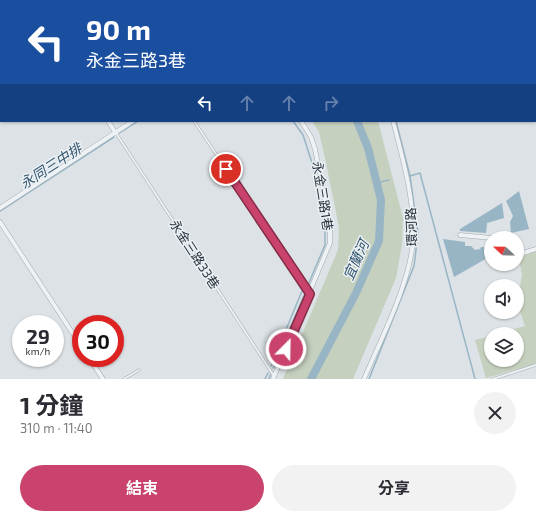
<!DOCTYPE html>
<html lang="zh-TW">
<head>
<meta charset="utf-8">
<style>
  :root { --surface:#fff; --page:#f2f2f3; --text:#2b2b33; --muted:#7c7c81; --accent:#c9436c }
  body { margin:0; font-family:"Exo 2","Noto Sans TC",sans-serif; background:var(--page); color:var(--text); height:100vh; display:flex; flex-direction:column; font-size:15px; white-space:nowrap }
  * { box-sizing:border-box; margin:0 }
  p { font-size:13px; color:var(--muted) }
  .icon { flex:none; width:22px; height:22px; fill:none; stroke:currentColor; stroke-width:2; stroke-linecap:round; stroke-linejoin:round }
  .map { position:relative; height:379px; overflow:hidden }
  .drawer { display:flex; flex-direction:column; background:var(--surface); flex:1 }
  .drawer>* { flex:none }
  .banner { position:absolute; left:0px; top:0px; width:536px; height:122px; box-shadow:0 1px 3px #0004; background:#1a4fa0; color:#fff; overflow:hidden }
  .needle { width:26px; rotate:292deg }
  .fabs { position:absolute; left:484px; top:231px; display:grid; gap:8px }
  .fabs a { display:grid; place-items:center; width:40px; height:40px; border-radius:50%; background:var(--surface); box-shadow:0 1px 3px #0004; font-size:20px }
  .speed { position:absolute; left:12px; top:315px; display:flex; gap:8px; font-size:20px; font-weight:700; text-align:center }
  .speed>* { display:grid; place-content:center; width:52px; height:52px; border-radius:50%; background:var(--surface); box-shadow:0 1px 3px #0004; line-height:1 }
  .speed small { font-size:10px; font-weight:400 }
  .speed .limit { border:6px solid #d22; background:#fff; color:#111 }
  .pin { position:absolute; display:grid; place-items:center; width:34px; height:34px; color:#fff; margin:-17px; border:2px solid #fff; border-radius:50%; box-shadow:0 1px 4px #0007 }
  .me { position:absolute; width:44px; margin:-22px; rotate:23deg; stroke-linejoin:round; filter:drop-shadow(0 0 3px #0008) }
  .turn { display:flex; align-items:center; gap:14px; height:84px; padding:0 20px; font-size:18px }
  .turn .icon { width:52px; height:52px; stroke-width:2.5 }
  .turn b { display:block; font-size:28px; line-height:34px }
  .lanes { display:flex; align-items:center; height:38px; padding:0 20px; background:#0003; justify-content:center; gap:20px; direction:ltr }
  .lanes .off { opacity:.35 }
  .round { display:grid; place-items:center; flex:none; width:42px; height:42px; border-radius:21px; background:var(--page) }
  .summary { display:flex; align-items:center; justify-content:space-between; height:68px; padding:0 20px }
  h1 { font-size:24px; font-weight:700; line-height:30px }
  .primary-button { display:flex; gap:8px; margin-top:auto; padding:8px 20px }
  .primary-button a { flex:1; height:46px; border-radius:24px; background:var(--accent); color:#fff; font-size:16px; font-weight:700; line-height:46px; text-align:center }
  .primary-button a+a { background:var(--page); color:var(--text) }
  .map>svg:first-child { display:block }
  .green { fill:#c5d0be }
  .water { fill:#98b5c5 }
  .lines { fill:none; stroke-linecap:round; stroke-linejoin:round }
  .stream { stroke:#98b5c5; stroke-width:1.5 }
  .river { stroke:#98b5c5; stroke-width:8 }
  .service-casing { stroke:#a2aab0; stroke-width:3 }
  .minor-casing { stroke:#a2aab0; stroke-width:5 }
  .service { stroke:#eff2f4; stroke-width:2 }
  .minor { stroke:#eff2f4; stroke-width:4 }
  .route-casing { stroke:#832c46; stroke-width:10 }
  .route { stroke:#c9436c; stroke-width:7 }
  .labels { text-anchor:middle; stroke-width:3; stroke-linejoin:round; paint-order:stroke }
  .street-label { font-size:13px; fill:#27323c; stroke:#ebf0f4 }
  .water-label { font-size:14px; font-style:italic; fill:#32566e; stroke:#ebf0f4 }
</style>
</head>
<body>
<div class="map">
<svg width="536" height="379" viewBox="0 0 536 379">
  <rect width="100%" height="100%" fill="#dce2e6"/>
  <g class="green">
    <polygon points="24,0 162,0 167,1 25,1"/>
    <polygon points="312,121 378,121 403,218 402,244 396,278 353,379 283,379 338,250 339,227 326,163 319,132"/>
    <polygon points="536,251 536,364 486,378 475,340 491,336 491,360 517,360 517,334 496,334 525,326 517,302 522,275 519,258"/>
  </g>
  <g class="water">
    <polygon points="519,191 529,229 511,233 510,222 513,216 506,201"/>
    <polygon points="502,203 504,218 487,223 486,233 460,231 460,229"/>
    <polygon points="443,239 465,242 465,246 471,246 475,250 480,249 481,247 488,247 489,257 454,277"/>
  </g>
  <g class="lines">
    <g class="stream">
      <polyline points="272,0 276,1"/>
      <polyline points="45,1 45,0"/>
      <polyline points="139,1 140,0"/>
      <polyline points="0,67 1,66"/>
      <polyline points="293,121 303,135 312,163 325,227 325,245 308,285"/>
      <polyline points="119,133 138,121"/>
      <polyline points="410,176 420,173 475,379"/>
      <polyline points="376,183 389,180"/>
      <polyline points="0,211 114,137"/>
      <polyline points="271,366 302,291"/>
      <polyline points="273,368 305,293"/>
      <polyline points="265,379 268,373"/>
      <polyline points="269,379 270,375"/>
      <polyline points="369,379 414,266 418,233 410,176 396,121"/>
    </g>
    <polyline class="river" points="311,379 356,293 379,241 381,200 368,148 357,121"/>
    <defs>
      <g id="service">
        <polyline points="194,121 309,293"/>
        <polyline points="116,133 274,376"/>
        <polyline points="124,379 139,370"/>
        <polyline points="493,379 536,365"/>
      </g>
      <g id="minor">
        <polyline points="4,0 6,1"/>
        <polyline points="255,0 260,1"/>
        <polyline points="535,57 536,57"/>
        <polyline points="108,121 115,132"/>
        <polyline points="0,208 133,121"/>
        <polyline points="0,222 81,346"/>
        <polyline points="460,235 492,238"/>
        <polyline points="517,246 520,254 536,249"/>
        <polyline points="89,358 103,379"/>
        <polyline points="273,379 330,243 330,226 315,149 311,137 301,121"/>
        <path d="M364,379c17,-40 46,-96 49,-138 2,-39 -10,-82 -20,-120"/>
      </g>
    </defs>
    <use href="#service" class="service-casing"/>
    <use href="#minor" class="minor-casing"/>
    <use href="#service" class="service"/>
    <use href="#minor" class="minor"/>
  </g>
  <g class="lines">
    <defs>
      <polyline id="route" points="226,169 310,294 286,349"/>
    </defs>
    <use href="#route" class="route-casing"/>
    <use href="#route" class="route"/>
  </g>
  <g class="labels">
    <g class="street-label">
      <text transform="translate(323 196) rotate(81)" y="5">永金三路1巷</text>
      <text transform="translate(411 227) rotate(-92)" y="5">環河路</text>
      <text transform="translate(195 254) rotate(57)" y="5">永金三路33巷</text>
    </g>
    <g class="water-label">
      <text transform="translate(51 166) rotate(-33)" y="5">永同三中排</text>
      <text transform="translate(356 260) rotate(-66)" y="5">宜蘭河</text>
    </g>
  </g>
</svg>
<div class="fabs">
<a><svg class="needle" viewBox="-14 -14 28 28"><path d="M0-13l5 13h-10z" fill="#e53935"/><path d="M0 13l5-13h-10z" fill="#7c7c81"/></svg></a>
<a><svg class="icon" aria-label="sound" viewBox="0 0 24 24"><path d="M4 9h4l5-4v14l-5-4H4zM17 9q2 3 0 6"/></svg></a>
<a><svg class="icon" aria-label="layers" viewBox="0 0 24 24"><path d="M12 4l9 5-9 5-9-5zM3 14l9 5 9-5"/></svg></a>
</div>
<div class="speed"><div>29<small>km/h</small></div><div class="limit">30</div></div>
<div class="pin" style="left:226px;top:169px;background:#d93025"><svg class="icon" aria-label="arrive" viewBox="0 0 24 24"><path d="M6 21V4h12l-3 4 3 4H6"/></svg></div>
<svg class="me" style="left:286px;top:349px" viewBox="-20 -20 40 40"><circle r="17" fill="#c9436c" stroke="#fff" stroke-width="3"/><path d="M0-11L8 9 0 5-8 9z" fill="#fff"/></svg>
<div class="banner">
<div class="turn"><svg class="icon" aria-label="left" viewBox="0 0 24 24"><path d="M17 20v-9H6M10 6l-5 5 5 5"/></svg><div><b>90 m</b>永金三路3巷</div></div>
<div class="lanes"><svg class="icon" aria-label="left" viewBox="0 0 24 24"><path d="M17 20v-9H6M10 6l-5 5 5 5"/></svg><svg class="icon off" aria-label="ahead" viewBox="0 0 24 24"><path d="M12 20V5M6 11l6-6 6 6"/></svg><svg class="icon off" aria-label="ahead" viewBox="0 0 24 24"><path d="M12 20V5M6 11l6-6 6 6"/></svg><svg class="icon off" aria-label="right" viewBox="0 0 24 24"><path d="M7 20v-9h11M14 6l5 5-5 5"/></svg></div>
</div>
</div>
<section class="drawer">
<div class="summary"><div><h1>1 分鐘</h1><p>310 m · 11:40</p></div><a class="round"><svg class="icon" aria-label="close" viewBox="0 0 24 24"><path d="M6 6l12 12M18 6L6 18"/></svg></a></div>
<div class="primary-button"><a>結束</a><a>分享</a></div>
</section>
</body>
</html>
